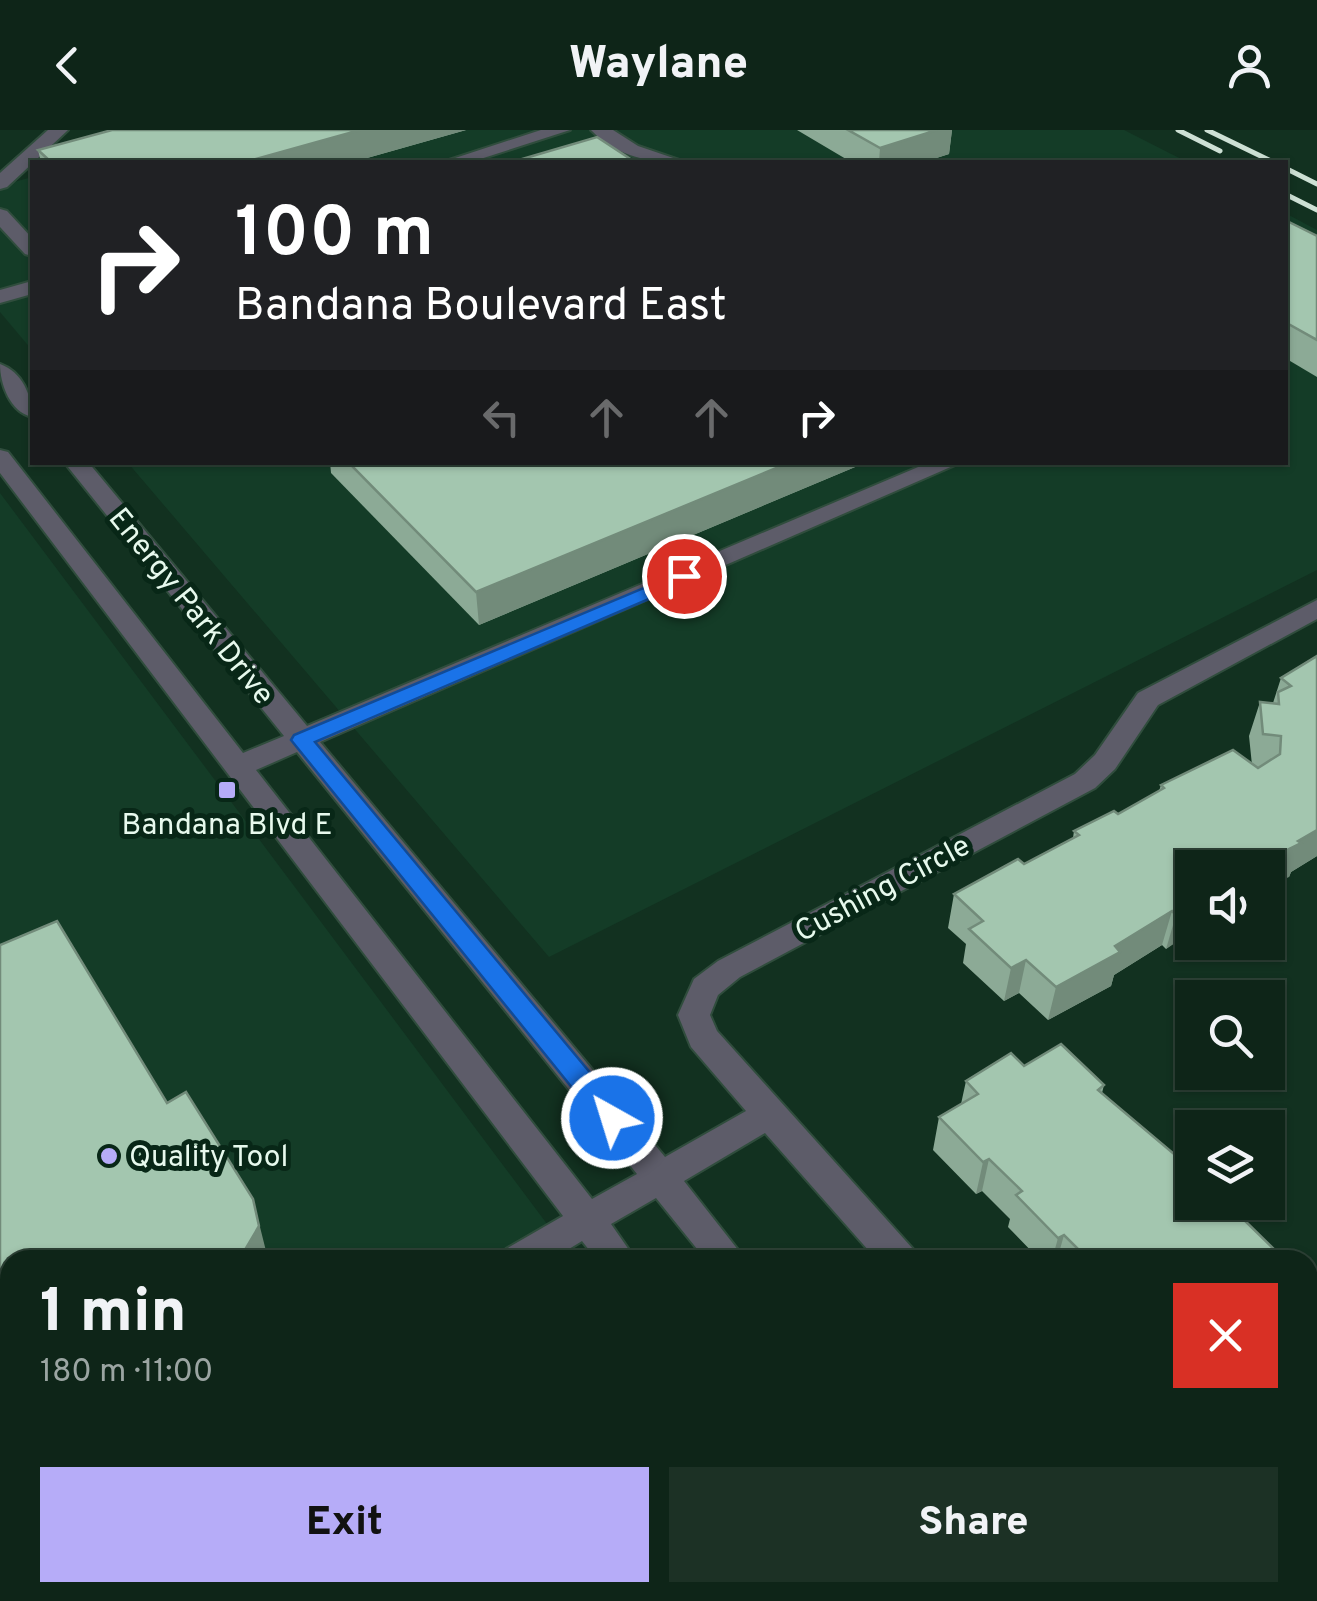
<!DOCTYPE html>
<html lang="en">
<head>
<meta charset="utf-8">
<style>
  :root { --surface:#0e2518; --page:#1c3125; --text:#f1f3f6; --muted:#9ba5a2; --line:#2e4237; --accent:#b6acf8 }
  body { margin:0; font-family:Overpass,sans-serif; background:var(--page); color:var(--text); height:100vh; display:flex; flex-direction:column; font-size:38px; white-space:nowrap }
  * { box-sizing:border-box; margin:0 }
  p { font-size:32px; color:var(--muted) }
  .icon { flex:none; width:55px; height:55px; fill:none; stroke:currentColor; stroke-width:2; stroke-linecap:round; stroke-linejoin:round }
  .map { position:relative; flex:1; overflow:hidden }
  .drawer { position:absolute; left:0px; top:1120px; width:1318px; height:352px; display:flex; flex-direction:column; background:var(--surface); border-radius:30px 30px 0 0; box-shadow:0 2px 8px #0004,0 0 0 2px var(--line) }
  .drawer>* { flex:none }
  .guide { position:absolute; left:30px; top:30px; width:1258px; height:305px; border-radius:0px; box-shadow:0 2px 8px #0004,0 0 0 2px var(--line); background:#202124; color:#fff; overflow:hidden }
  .buttons { position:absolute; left:1175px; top:720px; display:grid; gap:20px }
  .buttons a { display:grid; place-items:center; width:110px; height:110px; border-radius:0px; background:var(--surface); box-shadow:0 2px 8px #0004,0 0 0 2px var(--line); font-size:50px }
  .pin { position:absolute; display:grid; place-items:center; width:85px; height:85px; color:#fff; margin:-42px; border:5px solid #fff; border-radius:50%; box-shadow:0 2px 10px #0007 }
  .me { position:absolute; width:110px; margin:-55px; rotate:321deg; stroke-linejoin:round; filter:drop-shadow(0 0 8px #0008) }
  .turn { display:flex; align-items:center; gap:35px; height:210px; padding:0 40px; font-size:45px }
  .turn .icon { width:130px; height:130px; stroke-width:2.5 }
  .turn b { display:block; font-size:70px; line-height:85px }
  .lanes { display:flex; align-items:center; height:95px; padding:0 40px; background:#0003; justify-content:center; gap:50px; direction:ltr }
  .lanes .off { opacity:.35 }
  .round { display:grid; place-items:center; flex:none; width:105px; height:105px; border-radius:0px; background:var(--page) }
  .head { display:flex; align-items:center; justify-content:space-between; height:170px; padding:0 40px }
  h1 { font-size:60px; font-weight:800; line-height:75px }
  .cta { display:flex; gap:20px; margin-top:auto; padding:20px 40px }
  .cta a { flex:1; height:115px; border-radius:0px; background:var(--accent); color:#111; font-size:40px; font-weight:800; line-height:115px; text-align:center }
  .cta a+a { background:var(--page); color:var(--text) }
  header { display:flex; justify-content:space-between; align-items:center; height:130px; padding:0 40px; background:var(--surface); font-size:45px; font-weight:800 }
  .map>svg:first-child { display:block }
  .built { fill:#143c27 }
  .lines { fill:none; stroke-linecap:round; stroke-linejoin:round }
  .minor-casing { stroke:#304d3d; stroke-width:4 }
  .minor { fill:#5d5c69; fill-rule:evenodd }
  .rail { stroke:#cde0d4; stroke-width:5 }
  .wall { fill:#8caa96 }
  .shaded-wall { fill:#728b7a }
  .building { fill:#a3c6af; stroke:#728b7a; stroke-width:2.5 }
  .route { fill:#1a73e8; stroke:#114b97; stroke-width:2.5 }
  .poi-dot { fill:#b6acf8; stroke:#082717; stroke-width:4 }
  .labels { text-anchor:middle; stroke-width:10; stroke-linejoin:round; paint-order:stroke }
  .street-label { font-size:30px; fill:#e7f9ed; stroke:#082717 }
  .poi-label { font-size:30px; fill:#e7f9ed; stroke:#082717 }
</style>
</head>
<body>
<header><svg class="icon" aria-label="back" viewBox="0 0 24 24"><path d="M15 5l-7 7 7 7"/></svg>Waylane<svg class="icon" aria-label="person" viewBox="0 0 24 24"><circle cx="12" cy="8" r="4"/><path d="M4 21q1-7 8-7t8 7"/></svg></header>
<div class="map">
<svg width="1317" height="1471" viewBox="0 0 1317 1471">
  <rect width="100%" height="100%" fill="#123120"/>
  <g class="built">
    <polygon points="207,0 1124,0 1187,32 86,32"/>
    <polygon points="32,47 32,220 0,182 0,56"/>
    <polygon points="1285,83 1317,100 1317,440 549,827 128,333 1285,332"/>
    <polygon points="0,363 574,1130 10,1130 10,1462 823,1462 829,1471 0,1471"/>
  </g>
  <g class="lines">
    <defs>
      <g id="minor">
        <polygon points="48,0 68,0 7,57 0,59 0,43"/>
        <polygon points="541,0 570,0 471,32 443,32"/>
        <path d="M591,0h22l25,16 47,16c-34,2 -69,-6 -94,-32z"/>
        <polygon points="0,79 7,81 32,108 32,126 25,124 0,97"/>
        <polygon points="32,151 32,164 0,173 0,160"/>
        <path d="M0,234c22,8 32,31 32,53 -22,-5 -32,-33 -32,-53z"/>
        <path d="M0,320l8,2 235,301 41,-17 -220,-274h24l219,264 623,-264h32l-642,280 345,415 81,-46 -55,-64 -13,-32 16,-36 24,-18 357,-187 20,-19 43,-62 179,-93v19l-159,86 -43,64 -20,19 -355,189 -22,18 -8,20 7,16 196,218 5,11h-41l-112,-127 -81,48 62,79h-40l-50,-62 -45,26 25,36h-39l-15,-19 -31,19h-50l5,-11 57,-33 -563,-743zM297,622l340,422 -45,25 -336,-429z"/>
        <polygon points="10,1397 10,1439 0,1443 0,1401"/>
        <polygon points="848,1462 892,1462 896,1471 852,1471"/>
        <polygon points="974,1462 1019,1462 1023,1471 978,1471"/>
        <polygon points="1176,1462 1222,1462 1226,1471 1180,1471"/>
      </g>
    </defs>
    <use href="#minor" class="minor-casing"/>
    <use href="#minor" class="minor"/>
    <g class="rail">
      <polyline points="1178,0 1220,21"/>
      <polyline points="1207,0 1273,32"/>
      <polyline points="1285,38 1317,54"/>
      <polyline points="1285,64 1317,80"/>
    </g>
  </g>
  <g class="wall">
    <polygon points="112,0 466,0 353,32 41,32 38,20"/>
    <polygon points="797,0 952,0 949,24 924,32 851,32"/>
    <polygon points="1285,90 1317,106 1317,247 1285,228"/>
    <polygon points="330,332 867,332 479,495 331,343"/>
    <polygon points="1317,526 1317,726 1291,742 1289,747 1268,738 1166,819 1162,815 1114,845 1111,856 1048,890 1019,863 1004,871 963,833 966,814 948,798 954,764 1024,734 1073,708 1074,701 1118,684 1159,661 1161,655 1252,635 1249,606 1260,572 1273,573 1281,548"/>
    <polygon points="1024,936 1104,955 1102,963 1233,1088 1285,1130 1040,1130 1008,1097 1010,1089 982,1061 976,1064 933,1020 939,987 961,974 966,951"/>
    <polygon points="1308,1158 1317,1167 1317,1420 1308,1411 1311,1405 1308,1401"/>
  </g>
  <g class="shaded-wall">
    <polygon points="360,0 466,0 353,32 245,32"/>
    <polygon points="937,0 952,0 949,24 924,32 879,32 880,18"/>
    <polygon points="791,332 867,332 479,495 476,462"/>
    <polygon points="1317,700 1317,726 1291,742 1289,747 1268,757 1268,738 1251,738"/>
    <polygon points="1192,775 1192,802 1166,819 1176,785"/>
    <polygon points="1172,781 1162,815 1114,845 1111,856 1048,890 1056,857 1115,816"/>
    <polygon points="1026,830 1019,863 1004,871 1011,838"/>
    <polygon points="989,1029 982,1061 976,1064 983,1032"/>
    <polygon points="253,1069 266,1121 261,1130 232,1130"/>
    <polygon points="1064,1105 1057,1130 1052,1130 1058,1108"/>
    <polygon points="10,1252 10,1282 0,1288 0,1257"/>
  </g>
  <g class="building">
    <polygon points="112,0 360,0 245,32 51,32 38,20"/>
    <polygon points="848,0 937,0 880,18"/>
    <polygon points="597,7 635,32 512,32"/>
    <polygon points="1285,90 1317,106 1317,210 1285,192"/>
    <polygon points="348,332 791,332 476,462"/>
    <polygon points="1317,526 1317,700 1298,711 1301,713 1251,738 1192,738 1192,775 1176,785 1172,781 1115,816 1120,822 1056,857 1026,830 1011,838 969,799 983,791 954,764 1018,729 1024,734 1079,705 1074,701 1114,681 1118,684 1164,658 1161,655 1233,620 1258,638 1280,624 1281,606 1263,604 1260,572 1279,574 1278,562 1291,556 1281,548"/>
    <polygon points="57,791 167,973 186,962 253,1069 259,1096 242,1125 232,1130 10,1130 10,1252 0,1257 0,815"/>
    <polygon points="1061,914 1104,955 1098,960 1180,1029 1176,1033 1192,1049 1192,1072 1217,1072 1233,1088 1238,1084 1285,1130 1089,1130 1064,1105 1058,1108 1016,1065 1022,1061 989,1029 983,1032 939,987 978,964 966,951 1011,923 1024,936"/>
    <polygon points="1308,1158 1317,1167 1317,1365 1308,1355"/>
  </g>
  <polygon class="route" points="684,441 694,446 691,451 315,612 622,981 625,988 622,996 612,999 603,996 291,610 294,605"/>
  <g class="poi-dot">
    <rect x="217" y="650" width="20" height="20" rx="5"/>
    <circle cx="109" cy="1026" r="10"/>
  </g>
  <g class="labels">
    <g class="street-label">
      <text transform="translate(192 476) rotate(51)" y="10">Energy Park Drive</text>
      <text transform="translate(882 758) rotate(-28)" y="10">Cushing Circle</text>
    </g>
    <g class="poi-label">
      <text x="227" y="704">Bandana Blvd E</text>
      <text x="129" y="1036" text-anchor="start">Quality Tool</text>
    </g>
  </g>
</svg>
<div class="buttons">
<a><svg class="icon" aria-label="sound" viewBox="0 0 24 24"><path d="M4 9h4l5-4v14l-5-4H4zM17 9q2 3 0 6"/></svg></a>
<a><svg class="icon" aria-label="search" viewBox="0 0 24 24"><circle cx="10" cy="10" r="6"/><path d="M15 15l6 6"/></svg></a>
<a><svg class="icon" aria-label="layers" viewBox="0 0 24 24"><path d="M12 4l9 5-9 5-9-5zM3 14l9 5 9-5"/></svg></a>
</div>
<div class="pin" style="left:684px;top:446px;background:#d93025"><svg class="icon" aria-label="arrive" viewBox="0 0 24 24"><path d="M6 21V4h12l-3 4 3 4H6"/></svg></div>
<svg class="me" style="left:612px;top:988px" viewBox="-20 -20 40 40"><circle r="17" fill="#1a73e8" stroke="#fff" stroke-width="3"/><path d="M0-11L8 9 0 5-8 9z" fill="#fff"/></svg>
<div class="guide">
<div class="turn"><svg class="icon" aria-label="right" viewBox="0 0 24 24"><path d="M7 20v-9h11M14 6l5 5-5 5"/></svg><div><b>100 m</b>Bandana Boulevard East</div></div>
<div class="lanes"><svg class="icon off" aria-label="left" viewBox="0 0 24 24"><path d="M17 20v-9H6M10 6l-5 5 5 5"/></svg><svg class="icon off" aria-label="ahead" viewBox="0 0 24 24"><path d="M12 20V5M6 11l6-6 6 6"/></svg><svg class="icon off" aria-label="ahead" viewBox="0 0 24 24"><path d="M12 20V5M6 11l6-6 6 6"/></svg><svg class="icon" aria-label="right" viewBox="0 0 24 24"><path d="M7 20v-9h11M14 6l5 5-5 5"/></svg></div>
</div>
<section class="drawer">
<div class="head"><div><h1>1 min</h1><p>180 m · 11:00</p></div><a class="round" style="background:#d93025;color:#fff"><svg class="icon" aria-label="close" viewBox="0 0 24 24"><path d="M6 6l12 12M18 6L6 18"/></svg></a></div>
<div class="cta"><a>Exit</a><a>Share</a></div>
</section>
</div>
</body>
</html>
